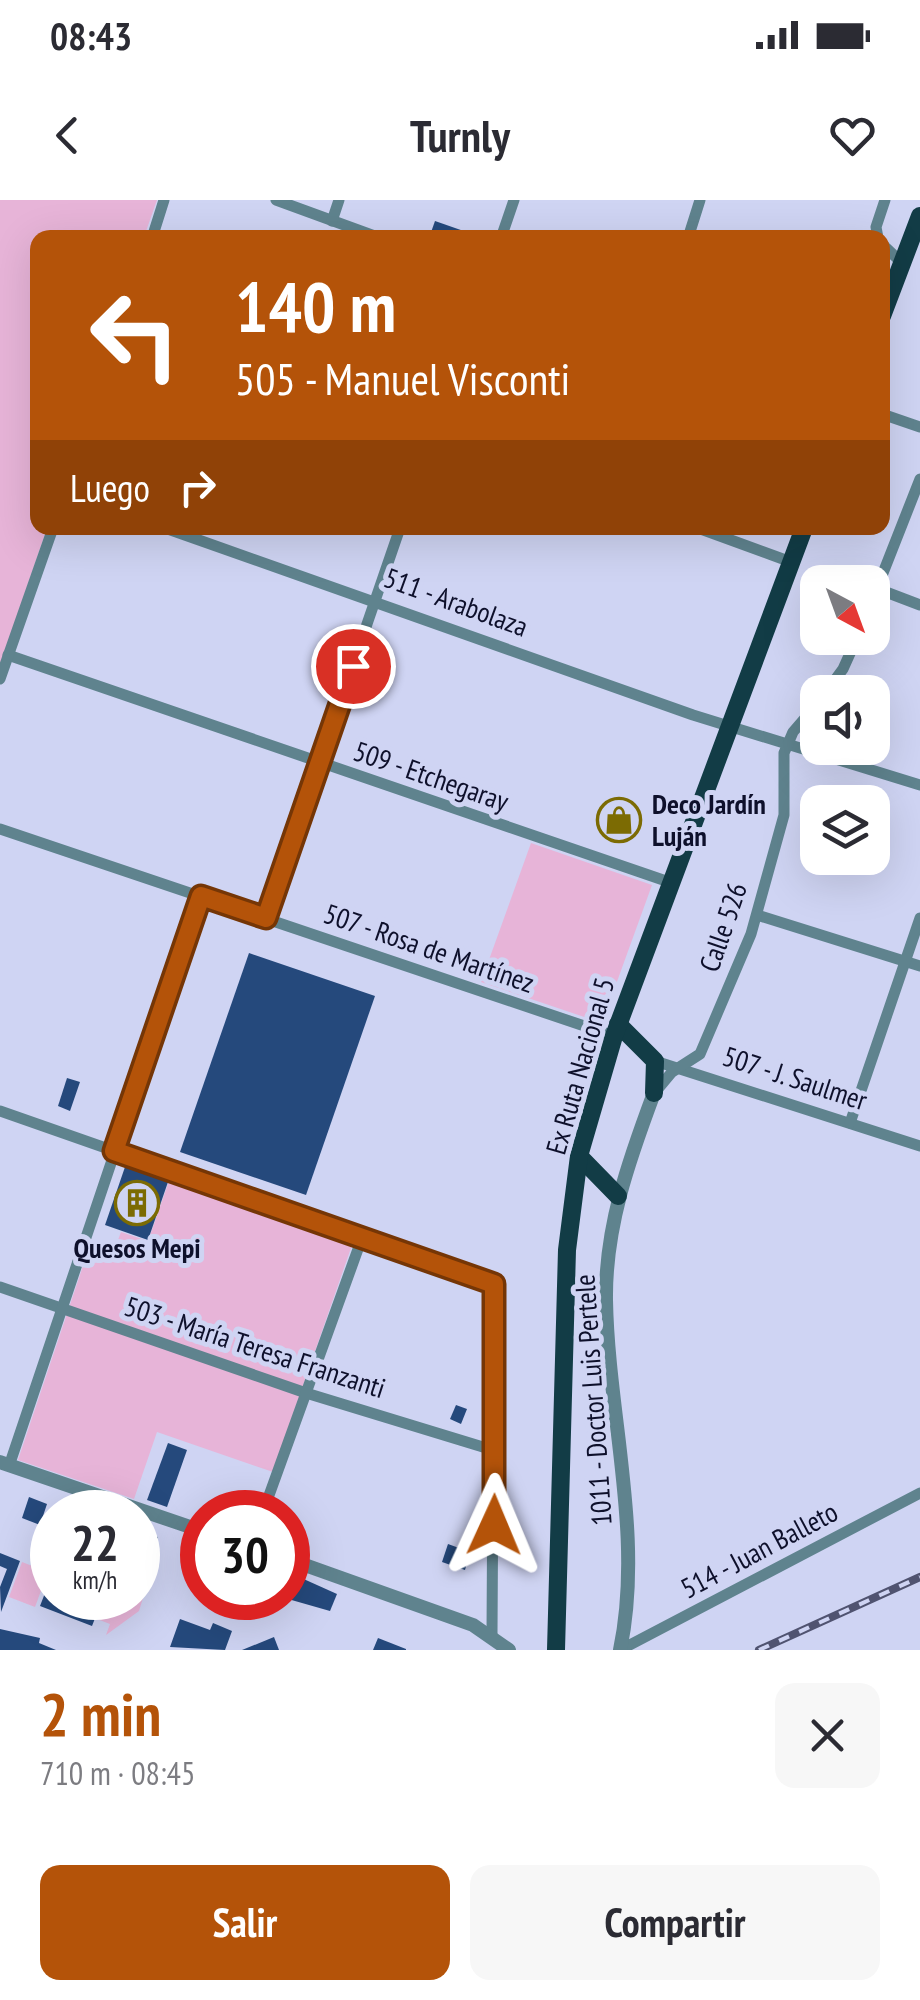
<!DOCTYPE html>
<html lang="es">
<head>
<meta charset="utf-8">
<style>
  :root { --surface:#fff; --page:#f7f7f7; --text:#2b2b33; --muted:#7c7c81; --accent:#b45309 }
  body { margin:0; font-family:"PT Sans Narrow",sans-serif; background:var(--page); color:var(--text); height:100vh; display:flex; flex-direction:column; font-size:38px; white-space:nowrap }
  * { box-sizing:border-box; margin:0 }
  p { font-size:32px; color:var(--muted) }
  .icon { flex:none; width:55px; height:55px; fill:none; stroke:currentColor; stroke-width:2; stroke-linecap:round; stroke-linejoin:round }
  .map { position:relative; height:1450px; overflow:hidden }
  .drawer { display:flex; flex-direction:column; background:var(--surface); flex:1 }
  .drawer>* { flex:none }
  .guide { position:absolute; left:30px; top:30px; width:860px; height:305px; border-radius:20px; box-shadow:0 10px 40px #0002; background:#b45309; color:#fff; overflow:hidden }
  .needle { width:65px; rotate:139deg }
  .fabs { position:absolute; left:800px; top:365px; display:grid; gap:20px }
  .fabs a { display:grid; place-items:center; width:90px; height:90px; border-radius:20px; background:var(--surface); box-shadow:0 10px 40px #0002; font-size:50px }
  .speed { position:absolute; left:30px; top:1290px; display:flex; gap:20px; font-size:50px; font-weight:700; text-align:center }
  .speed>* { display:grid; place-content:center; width:130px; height:130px; border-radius:50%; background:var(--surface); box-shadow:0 10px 40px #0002; line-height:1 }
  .speed small { font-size:25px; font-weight:400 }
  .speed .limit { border:15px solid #d22; background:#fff; color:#111 }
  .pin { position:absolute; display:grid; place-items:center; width:85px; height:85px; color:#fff; margin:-42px; border:5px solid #fff; border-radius:50%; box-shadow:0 2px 10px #0007 }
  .me { position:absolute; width:110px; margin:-55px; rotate:1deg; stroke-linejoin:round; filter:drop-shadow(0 0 8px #0008) }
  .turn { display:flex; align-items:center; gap:35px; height:210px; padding:0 40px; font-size:45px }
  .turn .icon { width:130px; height:130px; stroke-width:2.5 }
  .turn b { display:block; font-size:70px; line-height:85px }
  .then { display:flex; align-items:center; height:95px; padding:0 40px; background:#0003; gap:20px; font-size:38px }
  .round { display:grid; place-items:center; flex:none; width:105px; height:105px; border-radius:20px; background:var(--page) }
  .headline { display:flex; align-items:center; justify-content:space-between; height:170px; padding:0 40px }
  h1 { font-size:60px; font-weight:700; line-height:75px; color:var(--accent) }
  .button { display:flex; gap:20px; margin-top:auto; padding:20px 40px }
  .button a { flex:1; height:115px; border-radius:20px; background:var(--accent); color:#fff; font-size:40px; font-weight:700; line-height:115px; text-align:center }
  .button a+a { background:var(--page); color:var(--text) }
  .status { display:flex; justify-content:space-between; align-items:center; height:70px; padding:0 50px; background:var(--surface); direction:ltr }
  .status svg { height:28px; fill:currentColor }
  header { display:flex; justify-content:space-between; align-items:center; height:130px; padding:0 40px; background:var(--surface); font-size:45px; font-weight:700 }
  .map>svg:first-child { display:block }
  .green { fill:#e7b4d8 }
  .building { fill:#25497c }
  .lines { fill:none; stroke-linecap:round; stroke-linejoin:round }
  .minor { stroke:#5f838e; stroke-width:11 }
  .tertiary { stroke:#5f838e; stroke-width:14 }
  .primary { stroke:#123c46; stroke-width:18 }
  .rail-casing { stroke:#505370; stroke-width:8 }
  .rail { stroke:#cfd4f3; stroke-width:4; stroke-dasharray:11; stroke-linecap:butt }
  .route-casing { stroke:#753606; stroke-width:25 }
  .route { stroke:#b45309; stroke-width:18 }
  .labels { text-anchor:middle; stroke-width:10; stroke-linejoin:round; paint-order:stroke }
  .street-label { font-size:28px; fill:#0e102b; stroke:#cfd4f3 }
  .poi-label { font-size:28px; font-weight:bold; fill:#0e102b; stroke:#cfd4f3; text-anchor:start }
</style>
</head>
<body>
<div class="status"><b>08:43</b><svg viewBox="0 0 49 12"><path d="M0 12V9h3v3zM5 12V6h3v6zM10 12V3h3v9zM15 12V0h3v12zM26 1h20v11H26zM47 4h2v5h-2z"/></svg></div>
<header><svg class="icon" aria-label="back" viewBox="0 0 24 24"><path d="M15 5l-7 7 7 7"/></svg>Turnly<svg class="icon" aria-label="heart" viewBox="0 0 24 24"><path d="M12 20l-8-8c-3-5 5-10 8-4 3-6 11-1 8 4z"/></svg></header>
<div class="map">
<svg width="920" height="1450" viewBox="0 0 920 1450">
  <rect width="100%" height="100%" fill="#cfd4f3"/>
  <g class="green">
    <polygon points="0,0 157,0 144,37 38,38 38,328 47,328 0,466"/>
    <polygon points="531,643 652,685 602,823 481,782"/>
    <polygon points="169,981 352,1045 273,1272 157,1232 134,1299 18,1260 87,1054 110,1061 121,1032 148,1041"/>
    <polygon points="22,1362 48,1372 35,1407 9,1397"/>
    <polygon points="138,1396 143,1398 139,1411 106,1435 110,1424 97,1419 106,1398"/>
  </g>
  <g class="building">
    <polygon points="435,21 478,36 478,38 429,38"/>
    <polygon points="249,753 375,796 306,995 180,952"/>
    <polygon points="67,878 80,882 70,911 58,906"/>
    <polygon points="125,967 168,982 148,1040 105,1025"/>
    <polygon points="456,1205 467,1209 461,1224 450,1219"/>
    <polygon points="168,1243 187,1250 167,1307 147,1300"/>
    <polygon points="29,1297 47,1304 40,1325 22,1318"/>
    <polygon points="143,1332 158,1337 148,1364 138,1360"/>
    <polygon points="448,1344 470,1352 465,1370 442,1362"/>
    <polygon points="0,1353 20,1361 1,1412 0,1387 7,1369 0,1366"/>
    <polygon points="288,1372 337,1394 330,1411 288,1399"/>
    <polygon points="52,1375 52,1398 103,1398 92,1426 40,1406"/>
    <polygon points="180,1419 210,1430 213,1423 232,1431 225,1450 170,1447"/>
    <polygon points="0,1429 40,1438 39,1443 56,1450 0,1450"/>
    <polygon points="274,1437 279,1450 242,1450"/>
    <polygon points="378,1438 406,1449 406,1450 373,1450"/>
  </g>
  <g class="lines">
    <g class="minor">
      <polyline points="276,0 380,38"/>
      <polyline points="332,21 339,0"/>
      <polyline points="152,38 164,0"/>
      <polyline points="501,38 514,0"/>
      <polyline points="688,38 700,0"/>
      <polyline points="878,38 876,27 885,0"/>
      <polyline points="882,44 902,63"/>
      <polyline points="882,214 920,227"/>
      <polyline points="165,328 693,515 920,585"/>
      <polyline points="698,328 791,362"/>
      <polyline points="878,389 920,405"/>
      <polyline points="872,401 920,279"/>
      <polyline points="8,455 669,682"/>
      <polyline points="0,479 53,328"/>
      <polyline points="826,492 843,469 857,438"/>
      <polyline points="0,629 614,836"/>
      <polyline points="757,715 920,766"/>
      <polyline points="266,718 400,328"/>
      <polyline points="655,861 920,946"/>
      <polyline points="657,890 672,872 700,854 751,734 784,615 784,553 793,532 818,503"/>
      <polyline points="0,911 494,1084 492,1435"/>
      <polyline points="850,923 920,718"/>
      <polyline points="0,1087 306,1193 496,1251"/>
      <polyline points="9,1266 201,696"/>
      <polyline points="263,1312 362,1038"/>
      <polyline points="620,1450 920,1293"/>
    </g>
    <g class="tertiary">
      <polyline points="0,1262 202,1331"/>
      <polyline points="288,1359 473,1425 509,1450"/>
      <path d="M620,1450c24,-114 -12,-235 -14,-350 -1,-73 23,-140 48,-207"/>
    </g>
    <g class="primary">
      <polyline points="882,116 920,16"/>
      <polyline points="618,824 655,861 654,893"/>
      <polyline points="579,956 618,996"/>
      <polyline points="556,1450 567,1050 579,956 614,836 804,328"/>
    </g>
    <defs>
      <polyline id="rail" points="759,1450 920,1377"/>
    </defs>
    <use href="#rail" class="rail-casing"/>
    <use href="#rail" class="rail"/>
  </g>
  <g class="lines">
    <defs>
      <polyline id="route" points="353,466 266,718 201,696 114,951 494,1084 494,1325"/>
    </defs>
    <use href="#route" class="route-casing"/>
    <use href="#route" class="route"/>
  </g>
  <defs>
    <symbol id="shop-ring" viewBox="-11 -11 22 22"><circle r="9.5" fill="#cfd4f3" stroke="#7c6b03" stroke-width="1.5"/><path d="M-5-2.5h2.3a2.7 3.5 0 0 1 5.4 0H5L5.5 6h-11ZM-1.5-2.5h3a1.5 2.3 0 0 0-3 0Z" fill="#7c6b03"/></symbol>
    <symbol id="building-ring" viewBox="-11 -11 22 22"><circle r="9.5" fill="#cfd4f3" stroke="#7c6b03" stroke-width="1.5"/><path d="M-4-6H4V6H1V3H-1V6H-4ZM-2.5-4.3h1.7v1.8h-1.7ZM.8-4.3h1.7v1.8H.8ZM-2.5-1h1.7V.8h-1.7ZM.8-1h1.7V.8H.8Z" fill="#7c6b03"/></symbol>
  </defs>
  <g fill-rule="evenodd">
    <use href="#shop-ring" x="594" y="595" width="50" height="50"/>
    <use href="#building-ring" x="112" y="978" width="50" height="50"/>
  </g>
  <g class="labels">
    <g class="street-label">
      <text transform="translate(456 402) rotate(20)" y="10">511 - Arabolaza</text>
      <text transform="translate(431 576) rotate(19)" y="10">509 - Etchegaray</text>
      <text transform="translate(723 727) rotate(-71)" y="10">Calle 526</text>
      <text transform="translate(429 748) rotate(19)" y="10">507 - Rosa de Martínez</text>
      <text transform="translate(580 866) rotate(-74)" y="10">Ex Ruta Nacional 5</text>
      <text transform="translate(795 878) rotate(18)" y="10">507 - J. Saulmer</text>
      <text transform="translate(255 1147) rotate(18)" y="10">503 - María Teresa Franzanti</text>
      <text transform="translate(593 1200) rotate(-94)" y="10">1011 - Doctor Luis Pertele</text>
      <text transform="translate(759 1350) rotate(-28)" y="10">514 - Juan Balleto</text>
    </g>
    <g class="poi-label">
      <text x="652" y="614">Deco Jardín<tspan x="652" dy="32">Luján</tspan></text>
      <text x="137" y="1058" text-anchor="middle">Quesos Mepi</text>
    </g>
  </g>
</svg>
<div class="fabs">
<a><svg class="needle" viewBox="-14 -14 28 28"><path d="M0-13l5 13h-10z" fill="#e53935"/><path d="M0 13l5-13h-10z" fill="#7c7c81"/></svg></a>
<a><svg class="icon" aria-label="sound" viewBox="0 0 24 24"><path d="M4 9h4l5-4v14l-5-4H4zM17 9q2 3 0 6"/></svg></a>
<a><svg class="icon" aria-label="layers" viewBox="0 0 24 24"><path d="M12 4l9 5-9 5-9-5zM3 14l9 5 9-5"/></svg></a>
</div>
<div class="speed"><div>22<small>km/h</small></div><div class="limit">30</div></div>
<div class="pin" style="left:353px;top:466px;background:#d93025"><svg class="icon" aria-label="arrive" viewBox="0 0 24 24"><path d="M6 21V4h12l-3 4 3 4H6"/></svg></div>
<svg class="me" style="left:494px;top:1325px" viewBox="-20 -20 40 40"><path d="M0-17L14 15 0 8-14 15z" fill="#b45309" stroke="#fff" stroke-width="4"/></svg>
<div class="guide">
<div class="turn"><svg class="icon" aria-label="left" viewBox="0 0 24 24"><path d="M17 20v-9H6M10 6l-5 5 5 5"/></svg><div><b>140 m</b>505 - Manuel Visconti</div></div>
<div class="then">Luego<svg class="icon" aria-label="right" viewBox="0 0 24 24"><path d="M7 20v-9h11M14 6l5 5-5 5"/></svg></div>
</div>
</div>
<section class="drawer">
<div class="headline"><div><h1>2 min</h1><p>710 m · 08:45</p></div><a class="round"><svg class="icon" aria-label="close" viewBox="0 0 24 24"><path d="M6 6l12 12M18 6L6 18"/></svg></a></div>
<div class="button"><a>Salir</a><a>Compartir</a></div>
</section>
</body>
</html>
